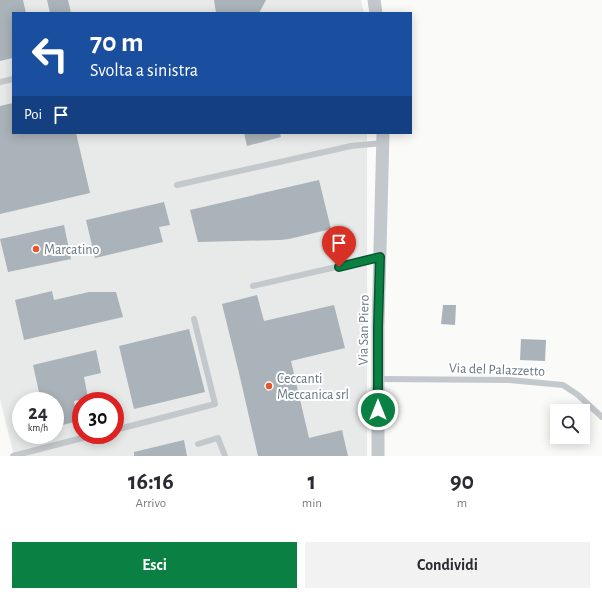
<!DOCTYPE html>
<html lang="it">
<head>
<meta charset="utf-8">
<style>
  :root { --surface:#fff; --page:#f2f2f3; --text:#2b2b33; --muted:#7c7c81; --accent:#0b8043 }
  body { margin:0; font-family:"Alegreya Sans",sans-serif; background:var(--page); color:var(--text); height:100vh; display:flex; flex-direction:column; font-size:15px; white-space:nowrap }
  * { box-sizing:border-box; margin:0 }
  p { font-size:13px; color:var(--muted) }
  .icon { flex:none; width:22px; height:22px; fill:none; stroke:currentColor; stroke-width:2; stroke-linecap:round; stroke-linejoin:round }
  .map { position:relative; height:456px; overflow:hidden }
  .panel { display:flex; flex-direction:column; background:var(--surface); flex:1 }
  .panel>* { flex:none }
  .top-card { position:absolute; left:12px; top:12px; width:400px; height:122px; border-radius:0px; box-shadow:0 2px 10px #0003; background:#1a4fa0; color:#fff; overflow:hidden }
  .fabs { position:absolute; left:550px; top:404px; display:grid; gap:8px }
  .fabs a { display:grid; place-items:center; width:40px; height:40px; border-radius:0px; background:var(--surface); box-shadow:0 2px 10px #0003; font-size:20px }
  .speed { position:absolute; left:12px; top:392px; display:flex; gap:8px; font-size:20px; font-weight:700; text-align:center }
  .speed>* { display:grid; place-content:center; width:52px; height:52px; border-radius:50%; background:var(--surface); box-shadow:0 2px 10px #0003; line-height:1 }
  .speed small { font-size:10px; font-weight:400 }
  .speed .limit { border:6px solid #d22; background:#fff; color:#111 }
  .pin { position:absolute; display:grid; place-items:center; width:34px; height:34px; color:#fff; margin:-41px -17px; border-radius:50% 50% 50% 0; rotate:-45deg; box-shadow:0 0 4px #0007 }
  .pin .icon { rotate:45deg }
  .me { position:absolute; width:44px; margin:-22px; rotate:0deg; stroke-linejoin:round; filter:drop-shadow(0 0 3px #0008) }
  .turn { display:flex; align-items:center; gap:14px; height:84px; padding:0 12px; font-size:18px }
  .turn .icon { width:52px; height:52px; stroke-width:2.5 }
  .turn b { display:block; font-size:28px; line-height:34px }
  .then { display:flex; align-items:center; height:38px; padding:0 12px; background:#0003; gap:8px; font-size:15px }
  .eta { display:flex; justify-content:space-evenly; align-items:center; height:68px; text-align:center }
  .eta b { font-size:24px; font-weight:600; line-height:28px }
  .primary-button { display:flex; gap:8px; margin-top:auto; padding:8px 12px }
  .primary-button a { flex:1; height:46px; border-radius:0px; background:var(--accent); color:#fff; font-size:16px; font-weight:600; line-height:46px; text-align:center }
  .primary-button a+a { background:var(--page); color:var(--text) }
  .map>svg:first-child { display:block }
  .built { fill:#e8e9e9; fill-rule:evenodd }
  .building { fill:#aab3b9 }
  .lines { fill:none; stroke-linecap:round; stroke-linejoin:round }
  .lane { stroke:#c3c8cc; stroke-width:6 }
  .street { stroke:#c3c8cc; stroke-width:13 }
  .route-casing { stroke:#07532c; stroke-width:10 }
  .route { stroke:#0b8043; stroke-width:7 }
  .poi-dot { fill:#e4572e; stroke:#fff; stroke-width:1.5 }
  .labels { text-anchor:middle; stroke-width:4; stroke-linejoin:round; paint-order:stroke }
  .poi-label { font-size:14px; fill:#657683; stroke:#fff; text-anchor:start }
  .street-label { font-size:14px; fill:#657683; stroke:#fff }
</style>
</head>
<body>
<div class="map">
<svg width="602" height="456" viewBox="0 0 602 456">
  <rect width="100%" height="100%" fill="#fafaf8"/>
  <path class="built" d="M0,0h361l3,13h-351v120h354v323h-353l-14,-57zM21,401h34v34h-34zM81,401h34v34h-34z"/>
  <g class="building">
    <polygon points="0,0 23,0 26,13 13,13 13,58 0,61"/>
    <polygon points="47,0 68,0 71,13 50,13"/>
    <polygon points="214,0 266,0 259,13 216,13"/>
    <polygon points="13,103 13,133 76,133 90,193 0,214 0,106"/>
    <polygon points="244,133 280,133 281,137 247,146"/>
    <polygon points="319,180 331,229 289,239 280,240 198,242 190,210"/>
    <polygon points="164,202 170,225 159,227 163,242 95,258 86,220"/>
    <polygon points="64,225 71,259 8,272 0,239"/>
    <polygon points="52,291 54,300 89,292 116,292 123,317 24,340 15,300"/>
    <polygon points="257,295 264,321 334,305 345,348 291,361 309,438 342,430 348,456 258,456 239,373 222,304"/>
    <polygon points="443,305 456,305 455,325 441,324"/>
    <polygon points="189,329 205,392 134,409 119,346"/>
    <polygon points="521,339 546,340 545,361 520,360"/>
    <polygon points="96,350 101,373 84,377 88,398 74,401 78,421 55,427 55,401 41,401 33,365"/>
    <polygon points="184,440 187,456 134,456 134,452"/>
  </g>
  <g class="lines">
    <g class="lane">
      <polyline points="0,82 13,79"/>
      <polyline points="177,185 351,146 383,143"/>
      <polyline points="253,286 380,257"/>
      <polyline points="378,379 509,380 563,385 578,395 602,417"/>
      <polyline points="115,430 215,404 194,319"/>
      <polyline points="198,444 218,438 225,456"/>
      <polyline points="13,456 94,435"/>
    </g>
    <g class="street">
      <polyline points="374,0 376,13"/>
      <polyline points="378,456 378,327 383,133"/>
    </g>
  </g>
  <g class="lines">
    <defs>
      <polyline id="route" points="339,267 380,257 378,327 378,410"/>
    </defs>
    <use href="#route" class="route-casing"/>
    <use href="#route" class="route"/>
  </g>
  <g class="poi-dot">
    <circle cx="36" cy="249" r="4"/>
    <circle cx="269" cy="386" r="4"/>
  </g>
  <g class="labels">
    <g class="poi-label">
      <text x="44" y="254">Marcatino</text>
      <text x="277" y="383">Ceccanti<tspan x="277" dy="16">Meccanica srl</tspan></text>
    </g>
    <g class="street-label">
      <text transform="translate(363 330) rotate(-89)" y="5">Via San Piero</text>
      <text transform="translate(497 369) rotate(2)" y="5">Via del Palazzetto</text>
    </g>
  </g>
</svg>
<div class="fabs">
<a><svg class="icon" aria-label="search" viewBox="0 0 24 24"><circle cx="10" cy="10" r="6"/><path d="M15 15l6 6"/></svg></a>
</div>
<div class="speed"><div>24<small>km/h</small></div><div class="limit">30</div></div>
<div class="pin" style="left:339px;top:267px;background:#d93025"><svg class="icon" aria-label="arrive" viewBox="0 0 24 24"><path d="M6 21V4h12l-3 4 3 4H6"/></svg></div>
<svg class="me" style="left:378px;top:410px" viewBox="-20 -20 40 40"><circle r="17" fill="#0b8043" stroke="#fff" stroke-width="3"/><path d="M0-11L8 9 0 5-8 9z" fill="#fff"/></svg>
<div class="top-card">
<div class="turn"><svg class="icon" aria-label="left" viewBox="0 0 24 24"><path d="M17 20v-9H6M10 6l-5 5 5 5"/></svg><div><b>70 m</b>Svolta a sinistra</div></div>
<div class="then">Poi<svg class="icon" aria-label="arrive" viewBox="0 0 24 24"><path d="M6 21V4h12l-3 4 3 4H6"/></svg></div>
</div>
</div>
<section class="panel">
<div class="eta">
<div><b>16:16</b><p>Arrivo</p></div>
<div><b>1</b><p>min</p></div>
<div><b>90</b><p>m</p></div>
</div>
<div class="primary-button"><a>Esci</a><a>Condividi</a></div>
</section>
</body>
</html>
